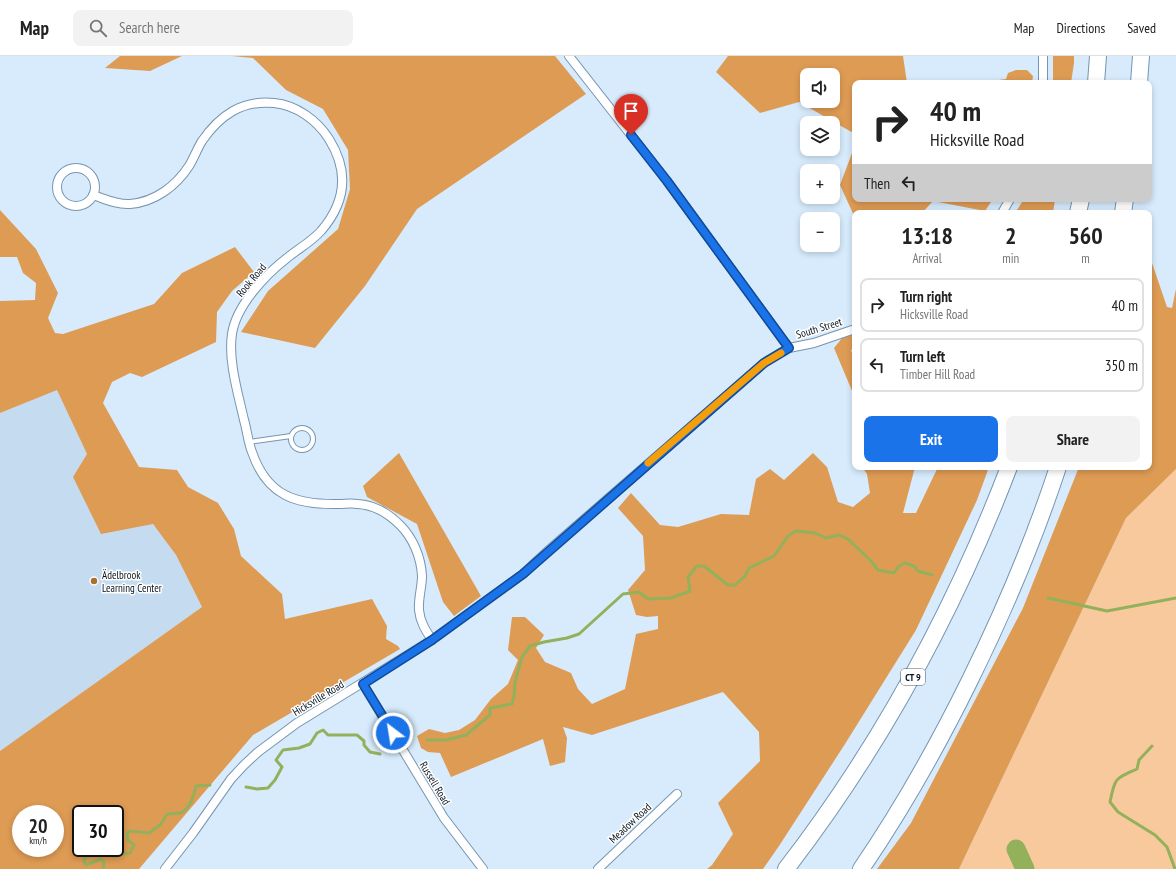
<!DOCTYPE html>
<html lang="en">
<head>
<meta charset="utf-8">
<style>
  :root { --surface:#fff; --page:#f2f2f2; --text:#222; --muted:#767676; --line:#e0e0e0; --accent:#1a73e8 }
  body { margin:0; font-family:"PT Sans Narrow",sans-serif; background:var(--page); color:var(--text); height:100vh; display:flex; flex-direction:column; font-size:15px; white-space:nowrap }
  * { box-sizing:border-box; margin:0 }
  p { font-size:13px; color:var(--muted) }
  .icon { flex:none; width:22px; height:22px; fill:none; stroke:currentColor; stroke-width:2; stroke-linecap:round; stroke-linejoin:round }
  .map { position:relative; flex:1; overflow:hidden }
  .side { position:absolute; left:852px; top:154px; width:300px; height:260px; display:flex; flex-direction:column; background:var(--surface); border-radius:8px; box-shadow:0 2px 6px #0003 }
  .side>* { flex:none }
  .top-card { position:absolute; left:852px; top:24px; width:300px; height:122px; border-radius:8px; box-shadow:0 2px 6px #0003; background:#fff; color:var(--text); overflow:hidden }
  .controls { position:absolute; left:800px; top:12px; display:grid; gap:8px }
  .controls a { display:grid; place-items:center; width:40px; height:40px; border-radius:8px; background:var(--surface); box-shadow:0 2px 6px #0003; font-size:20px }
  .speed { position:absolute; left:12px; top:749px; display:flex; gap:8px; font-size:20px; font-weight:700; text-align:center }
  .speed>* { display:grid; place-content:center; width:52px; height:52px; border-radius:50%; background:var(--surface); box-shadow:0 2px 6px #0003; line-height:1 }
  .speed small { font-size:10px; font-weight:400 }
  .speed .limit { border:2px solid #111; border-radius:6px; background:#fff; color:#111 }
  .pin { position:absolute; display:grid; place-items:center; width:34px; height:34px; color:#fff; margin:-41px -17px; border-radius:50% 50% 50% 0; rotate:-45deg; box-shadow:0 0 4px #0007 }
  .pin .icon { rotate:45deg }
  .me { position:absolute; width:44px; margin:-22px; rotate:329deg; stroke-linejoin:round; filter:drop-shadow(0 0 3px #0008) }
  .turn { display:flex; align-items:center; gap:14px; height:84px; padding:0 12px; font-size:18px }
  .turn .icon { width:52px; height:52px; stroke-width:2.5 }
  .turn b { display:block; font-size:28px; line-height:34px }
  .then { display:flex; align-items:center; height:38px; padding:0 12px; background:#0003; gap:8px; font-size:15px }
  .eta { display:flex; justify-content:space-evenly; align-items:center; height:68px; text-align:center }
  .eta b { font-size:24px; font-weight:800; line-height:28px }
  .cta { display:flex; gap:8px; margin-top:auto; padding:8px 12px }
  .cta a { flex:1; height:46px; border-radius:8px; background:var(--accent); color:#fff; font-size:16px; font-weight:800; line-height:46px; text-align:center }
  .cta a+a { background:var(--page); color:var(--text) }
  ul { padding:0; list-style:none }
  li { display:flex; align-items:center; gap:12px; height:54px; margin:0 8px 6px; padding:0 4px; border:2px solid var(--line); border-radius:8px }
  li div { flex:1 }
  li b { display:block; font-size:15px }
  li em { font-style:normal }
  header { display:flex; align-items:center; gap:24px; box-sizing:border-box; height:56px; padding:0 20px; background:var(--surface); border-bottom:1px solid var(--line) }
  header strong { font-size:19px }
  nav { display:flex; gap:22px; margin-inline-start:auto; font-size:14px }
  .search { width:280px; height:36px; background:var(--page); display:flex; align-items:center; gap:10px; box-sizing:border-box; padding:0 14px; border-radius:8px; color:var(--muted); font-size:15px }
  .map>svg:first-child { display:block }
  .built { fill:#c5dcf0 }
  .green { fill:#f8c99c }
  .forest { fill:#de9b54; fill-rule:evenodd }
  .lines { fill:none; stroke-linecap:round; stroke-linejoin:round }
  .stream { stroke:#93b15b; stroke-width:3 }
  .river { stroke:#93b15b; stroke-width:19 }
  .service-casing { stroke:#7695b0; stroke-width:6 }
  .minor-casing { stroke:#7695b0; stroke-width:10 }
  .motorway-casing { stroke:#7695b0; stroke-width:18 }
  .service { stroke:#fff; stroke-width:4 }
  .minor { stroke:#fff; stroke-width:8 }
  .motorway { stroke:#fff; stroke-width:16 }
  .route-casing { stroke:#114b97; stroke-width:10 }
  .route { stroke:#1a73e8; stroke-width:7 }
  .slow { stroke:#f59e0b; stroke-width:7 }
  .poi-dot { fill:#aa7030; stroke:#fff; stroke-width:1.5 }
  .labels { text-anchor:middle; stroke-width:3; stroke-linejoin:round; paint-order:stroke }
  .shield { fill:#fff; stroke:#525a62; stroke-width:1 }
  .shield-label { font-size:10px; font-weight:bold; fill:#08141e }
  .street-label { font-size:11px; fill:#08141e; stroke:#fff }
  .poi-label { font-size:11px; fill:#08141e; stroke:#fff; text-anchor:start }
</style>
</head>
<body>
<header>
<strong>Map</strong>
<div class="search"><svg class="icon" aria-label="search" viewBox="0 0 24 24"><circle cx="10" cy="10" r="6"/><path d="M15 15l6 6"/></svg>Search here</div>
<nav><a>Map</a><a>Directions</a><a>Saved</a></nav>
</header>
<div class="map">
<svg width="1176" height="813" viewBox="0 0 1176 813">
  <rect width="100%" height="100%" fill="#d7ebfc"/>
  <polygon class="built" points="57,333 87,398 153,468 176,499 202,551 0,695 0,357"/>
  <polygon class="green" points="1176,413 1176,813 959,813 1126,462"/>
  <g class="forest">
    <polygon points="120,0 182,0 150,15 105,12"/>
    <polygon points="232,0 555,0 586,38 417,153 365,230 315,292 241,276 268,235 338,173 350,133 348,94 323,53 286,34 253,2"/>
    <path d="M728,0h175l4,27h-52v51l-56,-32 -39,11 -44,-41zM807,19h26v26h-26z"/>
    <polygon points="1053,0 1074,0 1074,7 1071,27 1053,27"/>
    <polygon points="1016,14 1027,14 1033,20 1032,27 991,26 991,25 1006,23 1008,17"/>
    <polygon points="855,89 855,143 993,143 985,155 933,145 922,157 855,157 855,162 840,129"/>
    <polygon points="1024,143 1055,143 1053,157 1015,157"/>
    <path d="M0,154l36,39 22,44 -10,25 7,15 8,1 91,-30 28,-31 53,-26 19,25 -22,19 -15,21 -1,30 -74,35 -12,-4 -18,9 -9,21 36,64 38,3 11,17 30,16 16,26 7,27 41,38 3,25 87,-20 15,27 -1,13 12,7 2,3 -147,86 -114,134h-139v-118l202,-144 -26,-52 -23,-31 -52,10 -28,-57 14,-23 -30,-64 -57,23v-112l35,-1 1,-17 -13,-10 -6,-16h-17zM21,758h34v34h-34zM81,758h34v34h-34z"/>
    <polygon points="1149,206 1152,207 1167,251 1172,252 1176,233 1176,413 1126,462 959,813 877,813 911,767 1023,552 1079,411 1149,411"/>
    <polygon points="855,276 855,293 851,294 855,305 855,342 834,292 843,281"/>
    <polygon points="399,397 481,540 454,560 443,546 417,468 367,441 363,430"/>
    <polygon points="813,397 827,411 838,446 853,451 870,437 867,418 862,411 915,411 903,457 916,457 938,411 989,411 977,444 916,574 845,688 779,790 763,813 707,813 712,809 733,778 718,747 760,705 759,676 723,636 592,679 563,671 567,682 565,706 550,710 543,683 451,721 440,697 428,696 421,692 417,680 429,673 445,677 459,674 475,664 491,643 508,628 518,604 508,594 512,561 525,561 544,579 536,592 545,606 571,617 578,633 592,648 625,633 636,578 658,573 658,560 647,561 636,559 628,534 645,514 643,480 618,452 631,437 660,469 678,471 721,458 749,459 756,423 770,413 784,424"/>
  </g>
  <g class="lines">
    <g class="stream">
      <polyline points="1048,542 1107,555 1176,542"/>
      <polyline points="427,684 446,684 466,679 490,659 490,652 512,648 514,640 515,626 522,601 530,590 544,586 567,582 579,578 623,538 639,536 648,543 671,542 690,535 688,521 697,510 704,510 728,529 735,529 745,520 749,512 774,500 788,480 796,475 815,477 826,482 839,479 848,483 871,505 878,514 894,517 899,510 905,507 914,510 918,515 932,519"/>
      <path d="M1152,690l-13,14 -2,9c-22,10 -22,8 -27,33l8,10 37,23 12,12 8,22"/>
      <polyline points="246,731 257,733 268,732 275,724 282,711 276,704 283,694 299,692 310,688 317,677 323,674 328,679 357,679 364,685 364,689 370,696 380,698"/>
      <polyline points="89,792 84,805 86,809 101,803 104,806 103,813"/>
      <path d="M109,792l11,6 10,-1 4,-8 -6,-5 -1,-7 3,-2 19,2 12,-9 6,-10c4,-1 10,0 13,-1 10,-3 14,-18 16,-27l14,-1"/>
    </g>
    <polyline class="river" points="1016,793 1025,813"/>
    <defs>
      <g id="service">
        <circle cx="302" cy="383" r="11"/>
        <polyline points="249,386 291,380"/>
      </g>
      <g id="minor">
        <polyline points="569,0 667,125 789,292"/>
        <polyline points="1043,0 1043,27"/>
        <circle cx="76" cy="131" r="19"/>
        <path d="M93,139c12,4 24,10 37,9 25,-2 46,-18 59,-38 5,-8 8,-17 13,-25 18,-26 40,-41 72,-38 22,2 43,17 55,36 20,32 17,63 -8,92 -10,11 -23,18 -34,27 -22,17 -51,48 -55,76 -4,27 6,59 12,86 3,10 4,22 8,32 15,44 44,53 87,52 6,0 12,-1 19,0 16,1 30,9 42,21 13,13 21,32 22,51 0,11 -4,23 -3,34 1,12 7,21 13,30"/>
        <polyline points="1002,157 1010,143"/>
        <polyline points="363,628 444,762 483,813"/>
        <polyline points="165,813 193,777 231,723 244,709 258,696 297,667 432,584 523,518 550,493 764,307 789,292 814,287 855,273"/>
        <polyline points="598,813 677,738"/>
      </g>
      <g id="motorway">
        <polyline points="1096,27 1098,0"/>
        <polyline points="1139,27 1141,0"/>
        <polyline points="1078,157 1081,143"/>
        <polyline points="1123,157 1125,143"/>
        <path d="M786,813c94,-122 168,-258 223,-402"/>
        <path d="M861,813c41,-60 77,-124 109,-189 34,-69 64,-140 88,-213"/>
      </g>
    </defs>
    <use href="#service" class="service-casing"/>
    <use href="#minor" class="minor-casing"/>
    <use href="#motorway" class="motorway-casing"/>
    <use href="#service" class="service"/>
    <use href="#minor" class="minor"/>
    <use href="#motorway" class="motorway"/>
  </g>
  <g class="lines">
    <defs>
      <polyline id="route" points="393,677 363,628 432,584 523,518 764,307 789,292 667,125 631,79"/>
    </defs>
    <use href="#route" class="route-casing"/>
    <use href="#route" class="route"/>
    <polyline class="slow" points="648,407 764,307 781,297"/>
  </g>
  <circle class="poi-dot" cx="94" cy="525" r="4"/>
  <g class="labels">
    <rect class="shield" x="901" y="613" width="24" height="16" rx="3"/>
    <g class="shield-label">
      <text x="913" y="625">CT 9</text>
    </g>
    <g class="street-label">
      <text transform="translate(251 224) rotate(-50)" y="4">Rook Road</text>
      <text transform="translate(819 272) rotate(-17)" y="4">South Street</text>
      <text transform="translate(318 642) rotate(-31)" y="4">Hicksville Road</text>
      <text transform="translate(435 727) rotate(59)" y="4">Russell Road</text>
      <text transform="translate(630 767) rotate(-43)" y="4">Meadow Road</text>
    </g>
    <g class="poi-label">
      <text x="102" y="523">Ädelbrook<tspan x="102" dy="13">Learning Center</tspan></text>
    </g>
  </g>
</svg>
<div class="controls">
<a><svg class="icon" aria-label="sound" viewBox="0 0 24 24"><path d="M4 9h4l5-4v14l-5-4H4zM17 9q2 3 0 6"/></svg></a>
<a><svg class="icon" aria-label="layers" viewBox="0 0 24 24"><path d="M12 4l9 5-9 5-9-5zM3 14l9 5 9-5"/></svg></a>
<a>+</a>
<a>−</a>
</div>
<div class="speed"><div>20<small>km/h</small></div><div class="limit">30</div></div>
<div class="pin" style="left:631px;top:79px;background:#d93025"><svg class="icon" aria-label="arrive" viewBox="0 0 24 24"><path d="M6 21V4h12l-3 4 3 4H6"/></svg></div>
<svg class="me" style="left:393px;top:677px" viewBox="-20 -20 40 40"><circle r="17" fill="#1a73e8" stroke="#fff" stroke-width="3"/><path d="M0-11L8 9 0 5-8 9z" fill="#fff"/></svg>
<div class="top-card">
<div class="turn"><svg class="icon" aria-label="right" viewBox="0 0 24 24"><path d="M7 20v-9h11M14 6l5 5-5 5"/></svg><div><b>40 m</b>Hicksville Road</div></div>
<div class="then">Then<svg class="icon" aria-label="left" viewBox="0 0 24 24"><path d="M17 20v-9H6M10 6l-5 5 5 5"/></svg></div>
</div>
<section class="side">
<div class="eta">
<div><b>13:18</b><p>Arrival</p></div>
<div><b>2</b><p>min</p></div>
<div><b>560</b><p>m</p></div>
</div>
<ul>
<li><svg class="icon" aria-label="right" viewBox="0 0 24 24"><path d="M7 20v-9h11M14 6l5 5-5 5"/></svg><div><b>Turn right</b><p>Hicksville Road</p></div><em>40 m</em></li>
<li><svg class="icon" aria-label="left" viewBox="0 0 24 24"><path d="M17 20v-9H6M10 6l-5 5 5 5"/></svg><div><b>Turn left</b><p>Timber Hill Road</p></div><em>350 m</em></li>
</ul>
<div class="cta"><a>Exit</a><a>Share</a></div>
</section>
</div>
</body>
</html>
